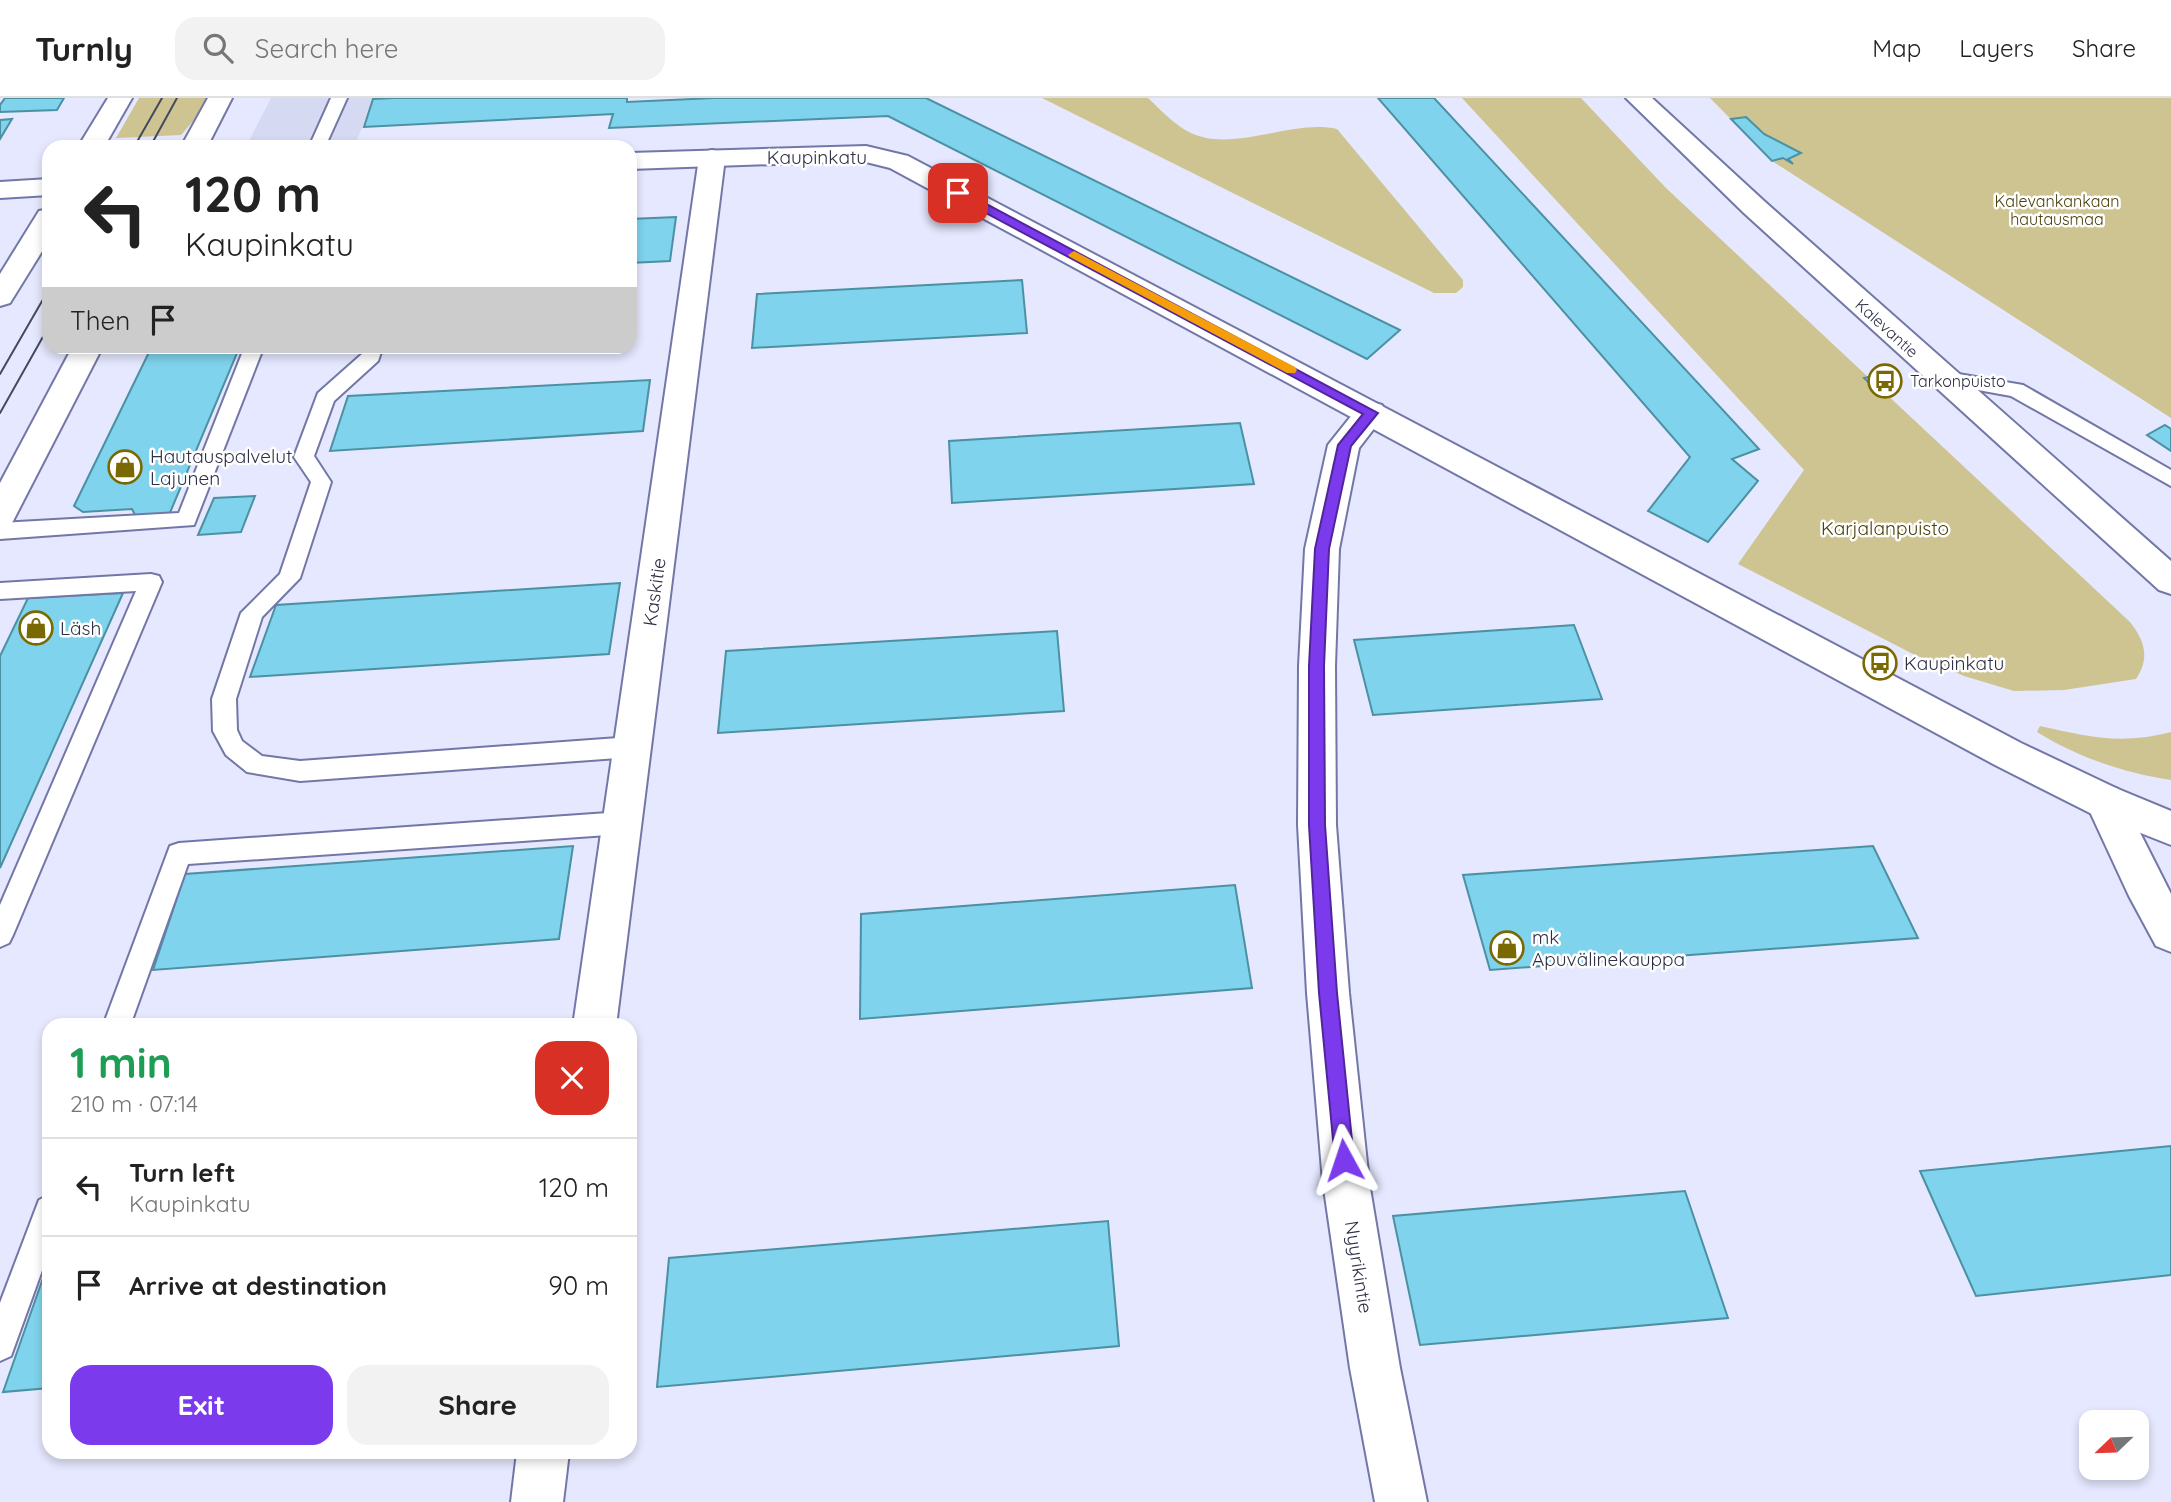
<!DOCTYPE html>
<html lang="en">
<head>
<meta charset="utf-8">
<style>
  :root { --surface:#fff; --page:#f2f2f2; --text:#222; --muted:#767676; --line:#e0e0e0; --accent:#7c3aed }
  body { margin:0; font-family:Quicksand,sans-serif; background:var(--page); color:var(--text); height:100vh; display:flex; flex-direction:column; font-size:26px; white-space:nowrap }
  * { box-sizing:border-box; margin:0 }
  p { font-size:23px; color:var(--muted) }
  .icon { flex:none; width:38px; height:38px; fill:none; stroke:currentColor; stroke-width:2; stroke-linecap:round; stroke-linejoin:round }
  .map { position:relative; flex:1; overflow:hidden }
  .drawer { position:absolute; left:42px; top:920px; width:595px; height:441px; display:flex; flex-direction:column; background:var(--surface); border-radius:21px; box-shadow:0 4px 10px #0003 }
  .drawer>* { flex:none }
  .top-card { position:absolute; left:42px; top:42px; width:595px; height:214px; border-radius:21px; box-shadow:0 4px 10px #0003; background:#fff; color:var(--text); overflow:hidden }
  .needle { width:46px; rotate:247deg }
  .buttons { position:absolute; left:2079px; top:1312px; display:grid; gap:14px }
  .buttons a { display:grid; place-items:center; width:70px; height:70px; border-radius:14px; background:var(--surface); box-shadow:0 4px 10px #0003; font-size:35px }
  .pin { position:absolute; display:grid; place-items:center; width:60px; height:60px; color:#fff; margin:-30px; border-radius:14px; box-shadow:0 4px 10px #0006 }
  .me { position:absolute; width:77px; margin:-38px; rotate:355deg; stroke-linejoin:round; filter:drop-shadow(0 0 5px #0008) }
  .turn { display:flex; align-items:center; gap:24px; height:147px; padding:0 28px; font-size:32px }
  .turn .icon { width:91px; height:91px; stroke-width:2.5 }
  .turn b { display:block; font-size:49px; line-height:60px }
  .then { display:flex; align-items:center; height:66px; padding:0 28px; background:#0003; gap:14px; font-size:26px }
  .round { display:grid; place-items:center; flex:none; width:74px; height:74px; border-radius:21px; background:var(--page) }
  .head { display:flex; align-items:center; justify-content:space-between; height:119px; padding:0 28px }
  h1 { font-size:42px; font-weight:700; line-height:52px; color:#1e9e55 }
  .button { display:flex; gap:14px; margin-top:auto; padding:14px 28px }
  .button a { flex:1; height:80px; border-radius:21px; background:var(--accent); color:#fff; font-size:28px; font-weight:700; line-height:80px; text-align:center }
  .button a+a { background:var(--page); color:var(--text) }
  ul { padding:0; list-style:none }
  li { display:flex; align-items:center; gap:21px; height:98px; padding:0 28px; border-top:2px solid var(--line) }
  li div { flex:1 }
  li b { display:block; font-size:26px }
  li em { font-style:normal }
  header { display:flex; align-items:center; gap:42px; box-sizing:border-box; height:98px; padding:0 35px; background:var(--surface); border-bottom:2px solid var(--line) }
  header strong { font-size:33px }
  nav { display:flex; gap:38px; margin-inline-start:auto; font-size:24px }
  .search { width:490px; height:63px; background:var(--page); display:flex; align-items:center; gap:18px; box-sizing:border-box; padding:0 24px; border-radius:21px; color:var(--muted); font-size:26px }
  .map>svg:first-child { display:block }
  .built { fill:#d5d9f2 }
  .green { fill:#cec492 }
  .building { fill:#7fd3ec; stroke:#4c90a3; stroke-width:2 }
  .lines { fill:none; stroke-linecap:round; stroke-linejoin:round }
  .service-casing { stroke:#7277a7; stroke-width:4 }
  .minor-casing { stroke:#7277a7; stroke-width:4 }
  .tertiary-casing { stroke:#7277a7; stroke-width:4 }
  .secondary-casing { stroke:#7277a7; stroke-width:4 }
  .primary-casing { stroke:#7277a7; stroke-width:4 }
  .service { fill:#fff; fill-rule:evenodd }
  .minor { fill:#fff; fill-rule:evenodd }
  .tertiary { fill:#fff; fill-rule:evenodd }
  .secondary { fill:#fff; fill-rule:evenodd }
  .primary { fill:#fff; fill-rule:evenodd }
  .tram { stroke:#46495e; stroke-width:2 }
  .route { fill:#7c3aed; stroke:#51269a; stroke-width:2 }
  .slow { fill:#f59e0b }
  .labels { text-anchor:middle; stroke-width:5; stroke-linejoin:round; paint-order:stroke }
  .far-park-label { font-size:16px; fill:#4a4009; stroke:#fff }
  .far-street-label { font-size:16px; fill:#2e3045; stroke:#fff }
  .far-poi-label { font-size:16px; fill:#2e3045; stroke:#fff; text-anchor:start }
  .street-label { font-size:19px; fill:#2e3045; stroke:#fff }
  .poi-label { font-size:19px; fill:#2e3045; stroke:#fff; text-anchor:start }
  .park-label { font-size:19px; fill:#4a4009; stroke:#fff }
</style>
</head>
<body>
<header>
<strong>Turnly</strong>
<div class="search"><svg class="icon" aria-label="search" viewBox="0 0 24 24"><circle cx="10" cy="10" r="6"/><path d="M15 15l6 6"/></svg>Search here</div>
<nav><a>Map</a><a>Layers</a><a>Share</a></nav>
</header>
<div class="map">
<svg width="2171" height="1404" viewBox="0 0 2171 1404">
  <rect width="100%" height="100%" fill="#e5e8fe"/>
  <polygon class="built" points="271,0 374,0 354,49 246,49"/>
  <g class="green">
    <polygon points="139,0 208,0 200,15 181,37 116,40"/>
    <path d="M1042,0h106c13,12 26,27 43,35 42,20 101,-14 146,-4l126,151v7l-7,6h-22z"/>
    <path d="M1462,0h119l85,90 464,434c15,19 20,36 6,57l-72,11 -50,1 -50,-15 -51,-22 -175,-90 66,-94z"/>
    <polygon points="1710,0 2171,0 2171,320 1772,63"/>
    <path d="M2040,628c50,11 80,19 131,6v48c-47,-7 -94,-23 -134,-48z"/>
  </g>
  <g class="building">
    <polygon points="5,0 64,0 57,12 0,14 0,7"/>
    <polygon points="394,0 627,0 627,4 714,0 926,0 1400,232 1367,261 888,18 609,30 613,16 364,29 373,1"/>
    <polygon points="1378,0 1434,0 1759,351 1732,361 1758,383 1708,444 1648,413 1690,359"/>
    <polygon points="1746,19 1764,36 1801,55 1788,61 1793,66 1783,60 1772,63 1731,21"/>
    <polygon points="12,21 0,41 0,22"/>
    <polygon points="676,119 670,163 630,165 630,121"/>
    <polygon points="1022,182 1027,235 752,250 757,196"/>
    <polygon points="152,248 240,248 187,374 189,381 182,386 169,417 135,417 132,411 83,414 74,408"/>
    <polygon points="1872,278 1890,294 1881,296 1864,280"/>
    <polygon points="650,282 643,333 330,353 348,298"/>
    <polygon points="1240,325 1254,386 952,405 949,343"/>
    <polygon points="2165,327 2171,331 2171,353 2147,337"/>
    <polygon points="255,398 241,434 198,437 214,400"/>
    <polygon points="620,485 609,556 250,579 276,507"/>
    <polygon points="123,495 0,770 0,558 28,500"/>
    <polygon points="1574,527 1602,601 1373,617 1354,542"/>
    <polygon points="1057,533 1064,613 718,635 726,553"/>
    <polygon points="573,748 559,841 153,872 185,776"/>
    <polygon points="1873,748 1918,840 1490,872 1463,777"/>
    <polygon points="1235,787 1252,890 860,921 861,816"/>
    <polygon points="2171,1048 2171,1177 1976,1198 1920,1073"/>
    <polygon points="1685,1093 1728,1220 1420,1247 1393,1118"/>
    <polygon points="1108,1123 1119,1248 657,1289 669,1160"/>
    <polygon points="49,1163 49,1290 3,1294"/>
  </g>
  <g class="lines">
    <defs>
      <g id="service">
        <polygon points="331,0 347,0 325,49 309,49"/>
        <polygon points="245,248 264,248 194,427 0,441 0,425 179,415"/>
        <polygon points="364,248 383,248 378,263 334,303 314,358 331,384 300,480 262,519 236,601 237,632 242,643 262,658 300,663 632,639 640,642 644,649 640,656 632,659 300,683 247,674 226,657 213,633 212,601 241,515 280,476 311,384 294,359 318,295 362,256"/>
        <polygon points="1941,273 2023,287 2171,372 2171,388 2011,298 1934,284 1931,279 1934,274"/>
        <polygon points="151,476 159,478 162,484 13,837 9,845 0,849 0,807 136,493 0,501 0,485"/>
        <polygon points="622,714 631,717 634,725 631,733 622,736 188,766 130,928 103,928 170,748 179,745"/>
        <polygon points="49,1097 49,1153 11,1258 0,1263 0,1205 39,1102"/>
      </g>
      <g id="minor">
        <polygon points="712,52 721,54 725,60 616,928 573,928 699,60 703,54"/>
        <polygon points="1371,304 1382,307 1386,315 1359,350 1339,451 1335,568 1336,727 1349,895 1369,1084 1400,1270 1427,1404 1375,1404 1350,1270 1323,1084 1307,895 1298,727 1299,568 1305,451 1328,347 1360,307"/>
        <polygon points="2104,686 2118,691 2171,796 2171,854 2156,848 2129,798 2085,703 2090,691"/>
        <polygon points="517,1354 569,1354 563,1404 511,1404"/>
      </g>
      <g id="tertiary">
        <polygon points="866,48 908,58 2021,645 2118,691 2171,713 2171,747 2090,715 1995,667 890,70 866,64 832,64 630,71 630,55"/>
        <polygon points="49,81 49,97 0,100 0,84"/>
      </g>
      <g id="secondary">
        <polygon points="108,0 132,0 104,49 78,49"/>
        <polygon points="208,0 232,0 207,49 181,49"/>
        <polygon points="49,111 49,142 10,205 0,208 0,176 39,113"/>
        <polygon points="73,248 103,248 12,425 0,428 0,385"/>
      </g>
      <polygon id="primary" points="1626,0 1652,0 1764,103 2171,463 2171,496 2159,492 1744,115"/>
    </defs>
    <use href="#service" class="service-casing"/>
    <use href="#minor" class="minor-casing"/>
    <use href="#tertiary" class="tertiary-casing"/>
    <use href="#secondary" class="secondary-casing"/>
    <use href="#primary" class="primary-casing"/>
    <use href="#service" class="service"/>
    <use href="#minor" class="minor"/>
    <use href="#tertiary" class="tertiary"/>
    <use href="#secondary" class="secondary"/>
    <use href="#primary" class="primary"/>
    <g class="tram">
      <polyline points="134,49 162,0"/>
      <polyline points="150,49 177,0"/>
      <polyline points="0,276 49,191"/>
      <polyline points="0,315 49,228"/>
    </g>
  </g>
  <polygon class="route" points="954,93 962,93 1378,315 1351,348 1329,451 1324,568 1325,727 1337,895 1354,1062 1351,1068 1344,1071 1338,1068 1335,1062 1319,895 1309,727 1309,568 1315,451 1338,347 1363,316 954,98"/>
  <polygon class="slow" points="1074,153 1295,269 1297,272 1295,275 1287,275 1070,159 1068,157"/>
  <defs>
    <symbol id="bus-ring" viewBox="-11 -11 22 22"><circle r="9.5" fill="#fff" stroke="#796900" stroke-width="1.5"/><path d="M-5-6H5V4H4V6H2V4H-2V6H-4V4H-5ZM-3.5-4V0h7V-4ZM-3.5 1.2v1.5H-2V1.2ZM2 1.2v1.5H3.5V1.2Z" fill="#796900"/></symbol>
    <symbol id="shop-ring" viewBox="-11 -11 22 22"><circle r="9.5" fill="#fff" stroke="#796900" stroke-width="1.5"/><path d="M-5-2.5h2.3a2.7 3.5 0 0 1 5.4 0H5L5.5 6h-11ZM-1.5-2.5h3a1.5 2.3 0 0 0-3 0Z" fill="#796900"/></symbol>
  </defs>
  <g fill-rule="evenodd">
    <use href="#bus-ring" x="1866" y="264" width="38" height="38"/>
    <use href="#shop-ring" x="106" y="350" width="38" height="38"/>
    <use href="#shop-ring" x="17" y="511" width="38" height="38"/>
    <use href="#bus-ring" x="1861" y="546" width="38" height="38"/>
    <use href="#shop-ring" x="1488" y="831" width="38" height="38"/>
  </g>
  <g class="labels">
    <g class="far-park-label">
      <text x="2057" y="109">Kalevankankaan<tspan x="2057" dy="18">hautausmaa</tspan></text>
    </g>
    <g class="far-street-label">
      <text transform="translate(1887 230) rotate(42)" y="6">Kalevantie</text>
    </g>
    <g class="far-poi-label">
      <text x="1910" y="289">Tarkonpuisto</text>
    </g>
    <g class="street-label">
      <text x="817" y="66">Kaupinkatu</text>
      <text transform="translate(654 494) rotate(-82)" y="7">Kaskitie</text>
      <text transform="translate(1359 1169) rotate(81)" y="7">Nyyrikintie</text>
    </g>
    <g class="poi-label">
      <text x="150" y="365">Hautauspalvelut<tspan x="150" dy="22">Lajunen</tspan></text>
      <text x="60" y="537">Läsh</text>
      <text x="1904" y="572">Kaupinkatu</text>
      <text x="1532" y="846">mk<tspan x="1532" dy="22">Apuvälinekauppa</tspan></text>
    </g>
    <g class="park-label">
      <text x="1885" y="437">Karjalanpuisto</text>
    </g>
  </g>
</svg>
<div class="buttons">
<a><svg class="needle" viewBox="-14 -14 28 28"><path d="M0-13l5 13h-10z" fill="#e53935"/><path d="M0 13l5-13h-10z" fill="#767676"/></svg></a>
</div>
<div class="pin" style="left:958px;top:95px;background:#d93025"><svg class="icon" aria-label="arrive" viewBox="0 0 24 24"><path d="M6 21V4h12l-3 4 3 4H6"/></svg></div>
<svg class="me" style="left:1344px;top:1062px" viewBox="-20 -20 40 40"><path d="M0-17L14 15 0 8-14 15z" fill="#7c3aed" stroke="#fff" stroke-width="4"/></svg>
<div class="top-card">
<div class="turn"><svg class="icon" aria-label="left" viewBox="0 0 24 24"><path d="M17 20v-9H6M10 6l-5 5 5 5"/></svg><div><b>120 m</b>Kaupinkatu</div></div>
<div class="then">Then<svg class="icon" aria-label="arrive" viewBox="0 0 24 24"><path d="M6 21V4h12l-3 4 3 4H6"/></svg></div>
</div>
<section class="drawer">
<div class="head"><div><h1>1 min</h1><p>210 m · 07:14</p></div><a class="round" style="background:#d93025;color:#fff"><svg class="icon" aria-label="close" viewBox="0 0 24 24"><path d="M6 6l12 12M18 6L6 18"/></svg></a></div>
<ul>
<li><svg class="icon" aria-label="left" viewBox="0 0 24 24"><path d="M17 20v-9H6M10 6l-5 5 5 5"/></svg><div><b>Turn left</b><p>Kaupinkatu</p></div><em>120 m</em></li>
<li><svg class="icon" aria-label="arrive" viewBox="0 0 24 24"><path d="M6 21V4h12l-3 4 3 4H6"/></svg><div><b>Arrive at destination</b></div><em>90 m</em></li>
</ul>
<div class="button"><a>Exit</a><a>Share</a></div>
</section>
</div>
</body>
</html>
